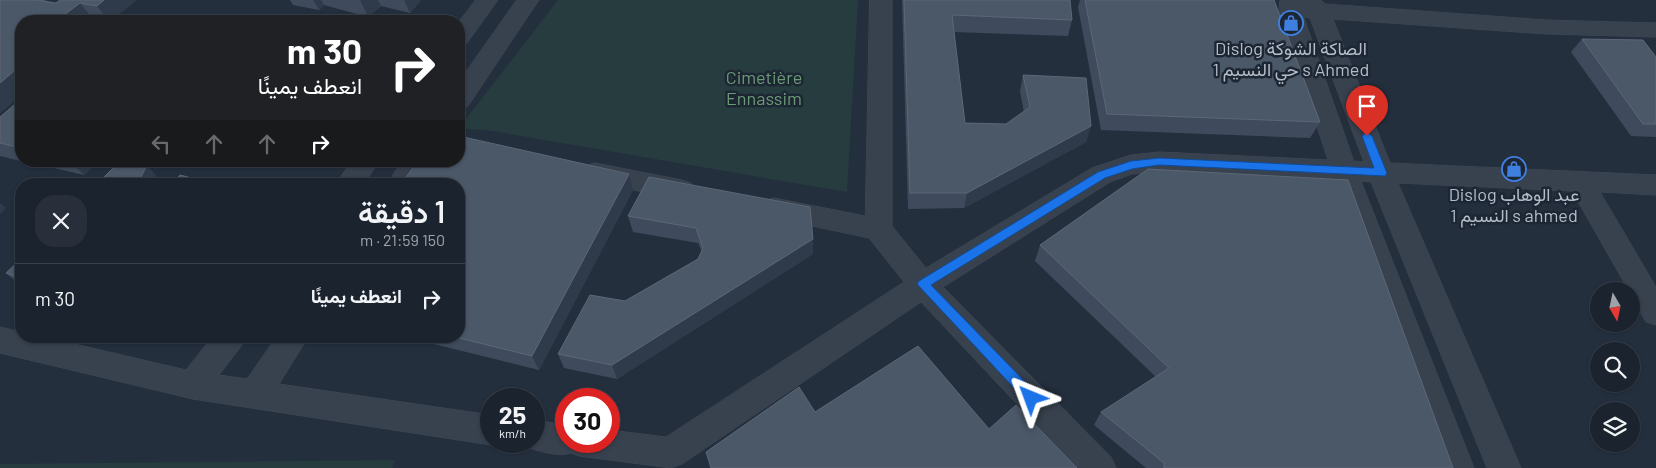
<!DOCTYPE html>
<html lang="ar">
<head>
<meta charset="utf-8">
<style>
  :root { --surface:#1b232e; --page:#282f3a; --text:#f1f3f6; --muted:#a0a4aa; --line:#39404a }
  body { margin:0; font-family:Barlow,Vazirmatn,sans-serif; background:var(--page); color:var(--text); direction:rtl; height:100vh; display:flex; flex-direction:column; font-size:19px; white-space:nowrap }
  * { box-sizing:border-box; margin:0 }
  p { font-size:16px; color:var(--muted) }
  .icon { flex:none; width:28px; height:28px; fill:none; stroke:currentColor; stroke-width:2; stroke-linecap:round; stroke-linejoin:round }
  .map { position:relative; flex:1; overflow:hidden; direction:ltr }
  .details { position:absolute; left:15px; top:178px; width:450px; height:165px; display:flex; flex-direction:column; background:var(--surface); border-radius:20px; box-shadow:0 1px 4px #0004,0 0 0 1px var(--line); direction:rtl }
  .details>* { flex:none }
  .hud { position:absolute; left:15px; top:15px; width:450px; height:152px; border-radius:20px; box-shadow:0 1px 4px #0004,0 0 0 1px var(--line); direction:rtl; background:#202124; color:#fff; overflow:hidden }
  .needle { width:32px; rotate:171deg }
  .fabs { position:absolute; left:1590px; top:282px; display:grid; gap:10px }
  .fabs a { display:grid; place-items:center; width:50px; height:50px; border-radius:50%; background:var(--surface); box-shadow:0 1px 4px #0004,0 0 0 1px var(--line); font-size:25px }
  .speed { position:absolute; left:480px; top:388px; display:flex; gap:10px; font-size:25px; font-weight:700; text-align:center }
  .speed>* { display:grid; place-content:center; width:65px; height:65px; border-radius:50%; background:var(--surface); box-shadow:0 1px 4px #0004,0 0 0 1px var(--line); line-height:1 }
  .speed small { font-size:12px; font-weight:400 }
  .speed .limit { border:8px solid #d22; background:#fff; color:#111 }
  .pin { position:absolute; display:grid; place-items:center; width:42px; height:42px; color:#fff; margin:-51px -21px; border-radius:50% 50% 50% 0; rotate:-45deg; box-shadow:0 0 5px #0007 }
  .pin .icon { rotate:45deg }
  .me { position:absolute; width:55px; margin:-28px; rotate:316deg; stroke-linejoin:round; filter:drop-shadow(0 0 4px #0008) }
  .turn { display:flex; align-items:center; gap:18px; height:105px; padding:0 20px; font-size:22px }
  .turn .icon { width:65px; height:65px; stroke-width:2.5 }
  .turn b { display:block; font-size:35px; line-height:42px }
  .lanes { display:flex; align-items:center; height:48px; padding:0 20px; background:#0003; justify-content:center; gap:25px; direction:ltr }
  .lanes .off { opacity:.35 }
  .round { display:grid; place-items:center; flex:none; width:52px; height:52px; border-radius:20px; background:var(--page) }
  .head { display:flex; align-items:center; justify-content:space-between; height:85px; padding:0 20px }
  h1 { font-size:30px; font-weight:600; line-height:38px }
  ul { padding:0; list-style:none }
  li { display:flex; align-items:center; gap:15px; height:70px; padding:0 20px; border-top:1px solid var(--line) }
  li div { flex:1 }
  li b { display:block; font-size:19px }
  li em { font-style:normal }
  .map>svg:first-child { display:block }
  .green { fill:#263c3f }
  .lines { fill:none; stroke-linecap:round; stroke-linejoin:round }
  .minor-casing { stroke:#414a57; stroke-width:1 }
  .minor { fill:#38414e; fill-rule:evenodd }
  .wall { fill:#3f4b5c }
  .shaded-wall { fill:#2f3b4b }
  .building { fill:#4b5868; stroke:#5c6777 }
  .route { fill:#1a73e8; stroke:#114b97 }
  .labels { text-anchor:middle; stroke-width:5; stroke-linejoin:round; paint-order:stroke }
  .poi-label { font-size:18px; fill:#b4bcc9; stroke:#1d2633 }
  .park-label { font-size:18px; fill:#6b9a76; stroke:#1d2633 }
</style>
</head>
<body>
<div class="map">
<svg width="1656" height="468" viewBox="0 0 1656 468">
  <rect width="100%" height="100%" fill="#242f3e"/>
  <g class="green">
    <polygon points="558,0 858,0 847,192 492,131 459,128"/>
    <polygon points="395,460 392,468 0,468 0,464"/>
  </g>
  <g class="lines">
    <defs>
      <g id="minor">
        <polygon points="476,0 498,0 467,43 459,45 459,22"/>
        <polygon points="517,0 539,0 468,106 459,108 459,82"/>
        <path d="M870,0h22v226l34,42 166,-100 39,-13 28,-3 169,8 -49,-150 1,-10h41l4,4 221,16 110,3v14l-110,-3 -213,-15 57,144 266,12v20l-56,-3 56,95v38l-10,-3 -15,-26v-5h-2l-57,-100 -174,-8 123,285h-34l-116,-286 -10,-1 113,287h-34l-105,-288 -176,-8 -27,2 -22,8 -167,105 168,170 5,11h-39l-156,-166 -239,162 -11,4 -92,-12 -8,-3c-13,5 -35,-3 -48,-7l-2,-5h13v-21l32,5v16h43v-11l57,7 238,-155 -35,-44 -95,-20 -10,-3 -3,-7 3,-7 10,-3 91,18zM1304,17l6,1 54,144 -10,-1z"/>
        <polygon points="352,161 379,161 364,184 336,184"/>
        <polygon points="402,161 429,161 415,184 388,184"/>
        <polygon points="595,163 682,180 691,183 695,190 691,197 682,200 586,180 582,173 586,166"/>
        <polygon points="0,327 21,332 21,336 40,336 186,370 213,336 246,336 242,345 219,375 247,379 277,336 309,336 279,384 491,415 491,441 500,441 491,445 193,399 0,353"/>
      </g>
    </defs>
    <use href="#minor" class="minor-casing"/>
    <use href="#minor" class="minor"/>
  </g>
  <g class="wall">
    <polygon points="0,0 47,0 45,1 56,3 60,0 136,0 111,21 103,21 93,19 21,21 21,95 0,113"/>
    <polygon points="290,0 421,0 410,13 381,6 368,17 324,5 319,10 293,5"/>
    <polygon points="902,0 1070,0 1072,20 1068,36 954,32 965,123 1006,124 1024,112 1020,91 1023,75 1091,126 1086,142 964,208 908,209"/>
    <polygon points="1080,0 1274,0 1320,122 1310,138 1101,130 1078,7"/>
    <polygon points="1582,39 1656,57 1656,137 1631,136 1571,52"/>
    <polygon points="21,99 21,161 0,156 0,117"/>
    <polygon points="24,161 98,161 84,175"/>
    <polygon points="633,190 539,370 401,336 459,336"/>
    <polygon points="628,216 813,239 813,254 617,379 564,368 558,354 625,301 698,259 702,252 698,243 633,232"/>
    <polygon points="1040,245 1453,468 1146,468 1094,425 1101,412 1156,377 1035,261"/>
    <polygon points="21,259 21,286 6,273"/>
  </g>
  <g class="shaded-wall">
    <polygon points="104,0 136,0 111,21 109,21 97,6"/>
    <polygon points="313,0 321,0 324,5 319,10"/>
    <polygon points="360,0 378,0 381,6 368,17"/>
    <polygon points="404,0 421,0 410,13"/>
    <polygon points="80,3 93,19 91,21 56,21"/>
    <polygon points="21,65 21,95 0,113 0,83"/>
    <polygon points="1091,126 1086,142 964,208 967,193"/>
    <polygon points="70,161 98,161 84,175"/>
    <polygon points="147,165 161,181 159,184 141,184 139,181"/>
    <polygon points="629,174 633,190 539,370 532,356"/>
    <polygon points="0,203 6,208 0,214"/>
    <polygon points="813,239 813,254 617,379 612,365"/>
  </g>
  <g class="building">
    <polygon points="0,0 37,0 56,3 60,0 104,0 97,6 80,3 56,21 21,21 21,65 0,83"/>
    <polygon points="904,0 1070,0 1072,20 952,15 965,123 1006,124 1030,107 1023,75 1086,78 1091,126 967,193 910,193"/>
    <polygon points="1085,0 1274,0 1320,122 1107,114"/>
    <polygon points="1582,39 1643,40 1656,57 1656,124 1643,124"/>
    <polygon points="21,99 21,148 0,143 0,117"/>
    <polygon points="459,136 629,174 532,356 451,336 459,336 459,184 401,184 418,161 459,161"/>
    <polygon points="120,161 136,161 147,165 139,181 151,184 97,184"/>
    <polygon points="1148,169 1348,180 1453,468 1164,468 1164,463 1101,412 1169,368 1040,245"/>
    <polygon points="180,175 214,184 171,184"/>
    <polygon points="649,177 810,207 813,239 612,365 558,354 590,295 625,301 698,259 703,248 696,228 628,216"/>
    <polygon points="21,259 21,278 6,273"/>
    <polygon points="918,346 989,429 1016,405 1077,468 711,468 706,452 799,387 815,412"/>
  </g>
  <polygon class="route" points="1367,132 1372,136 1387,173 1385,176 1159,165 1132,169 1105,178 931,285 1036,393 1038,398 1036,402 1031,403 1027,402 917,284 919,281 1098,172 1131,161 1159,158 1374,168 1362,136"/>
  <defs>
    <symbol id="shop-ring" viewBox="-11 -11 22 22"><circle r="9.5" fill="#1d2633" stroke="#3f7fe0" stroke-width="1.5"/><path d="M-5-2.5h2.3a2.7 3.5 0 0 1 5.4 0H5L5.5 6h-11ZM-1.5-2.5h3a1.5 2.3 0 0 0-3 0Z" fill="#3f7fe0"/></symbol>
  </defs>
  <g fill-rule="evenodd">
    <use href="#shop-ring" x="1277" y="9" width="28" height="28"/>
    <use href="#shop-ring" x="1500" y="155" width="28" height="28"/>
  </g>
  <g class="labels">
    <g class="poi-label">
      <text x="1291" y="55">Dislog الصاكة الشوكة<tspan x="1291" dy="21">حي النسيم 1 s Ahmed</tspan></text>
      <text x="1514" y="201">Dislog عبد الوهاب<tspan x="1514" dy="21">النسيم 1 s ahmed</tspan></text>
    </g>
    <g class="park-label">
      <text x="764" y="84">Cimetière<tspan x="764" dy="21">Ennassim</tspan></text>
    </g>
  </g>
</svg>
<div class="fabs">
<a><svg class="needle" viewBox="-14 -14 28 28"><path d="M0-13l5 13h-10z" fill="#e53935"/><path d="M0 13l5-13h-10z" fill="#a0a4aa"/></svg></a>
<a><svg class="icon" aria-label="search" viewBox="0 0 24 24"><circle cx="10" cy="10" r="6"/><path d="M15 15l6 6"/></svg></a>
<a><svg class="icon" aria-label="layers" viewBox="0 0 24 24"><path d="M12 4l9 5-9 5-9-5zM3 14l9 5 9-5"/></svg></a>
</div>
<div class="speed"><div>25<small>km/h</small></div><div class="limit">30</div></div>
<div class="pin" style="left:1367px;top:136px;background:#d93025"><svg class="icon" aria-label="arrive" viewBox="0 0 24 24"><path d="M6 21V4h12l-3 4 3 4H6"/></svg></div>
<svg class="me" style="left:1031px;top:398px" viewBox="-20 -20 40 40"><path d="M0-17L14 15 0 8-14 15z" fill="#1a73e8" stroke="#fff" stroke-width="4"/></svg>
<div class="hud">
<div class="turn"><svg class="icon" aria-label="right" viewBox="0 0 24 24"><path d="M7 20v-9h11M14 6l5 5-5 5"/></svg><div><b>30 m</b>انعطف يمينًا</div></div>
<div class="lanes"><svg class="icon off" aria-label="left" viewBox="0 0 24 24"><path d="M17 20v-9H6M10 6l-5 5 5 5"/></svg><svg class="icon off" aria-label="ahead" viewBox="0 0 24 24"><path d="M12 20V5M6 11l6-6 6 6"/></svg><svg class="icon off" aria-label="ahead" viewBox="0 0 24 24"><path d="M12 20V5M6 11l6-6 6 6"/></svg><svg class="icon" aria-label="right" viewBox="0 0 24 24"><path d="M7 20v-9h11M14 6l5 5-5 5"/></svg></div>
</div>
<section class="details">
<div class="head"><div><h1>1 دقيقة</h1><p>150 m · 21:59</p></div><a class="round"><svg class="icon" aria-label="close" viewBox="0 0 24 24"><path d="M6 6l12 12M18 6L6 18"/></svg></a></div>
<ul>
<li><svg class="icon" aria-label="right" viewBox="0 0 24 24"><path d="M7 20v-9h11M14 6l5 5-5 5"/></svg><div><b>انعطف يمينًا</b></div><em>30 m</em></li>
</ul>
</section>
</div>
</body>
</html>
